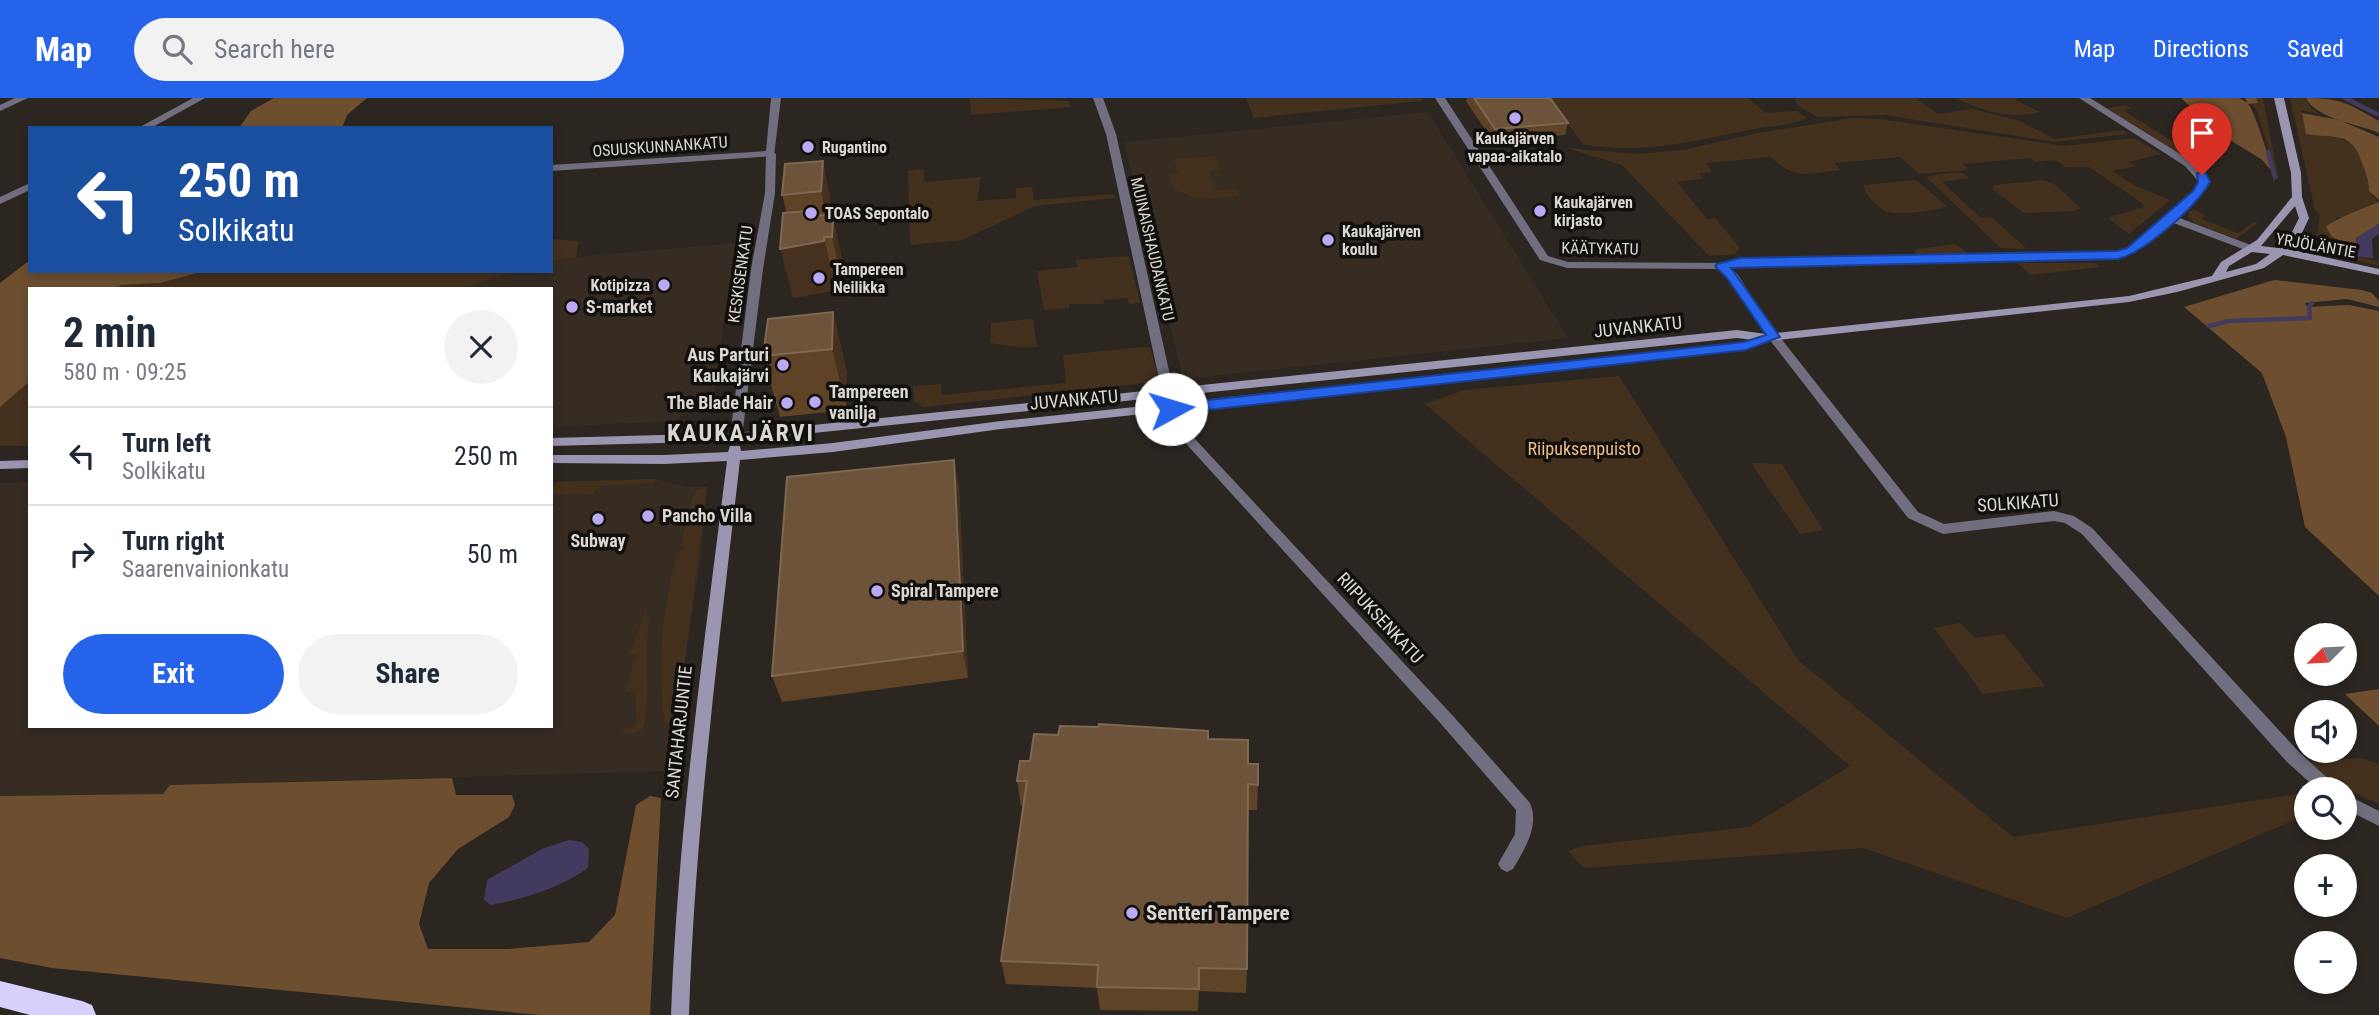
<!DOCTYPE html>
<html lang="en">
<head>
<meta charset="utf-8">
<style>
  :root { --surface:#fff; --page:#f2f2f3; --text:#1f2937; --muted:#747a83; --line:#e0e1e3; --accent:#2563eb }
  body { margin:0; font-family:"Roboto Condensed",sans-serif; background:var(--page); color:var(--text); height:100vh; display:flex; flex-direction:column; font-size:26px; white-space:nowrap }
  * { box-sizing:border-box; margin:0 }
  p { font-size:23px; color:var(--muted) }
  .icon { flex:none; width:38px; height:38px; fill:none; stroke:currentColor; stroke-width:2; stroke-linecap:round; stroke-linejoin:round }
  .map { position:relative; flex:1; overflow:hidden }
  .drawer { position:absolute; left:28px; top:189px; width:525px; height:441px; display:flex; flex-direction:column; background:var(--surface); border-radius:0px; box-shadow:0 4px 10px #0003 }
  .drawer>* { flex:none }
  .top-card { position:absolute; left:28px; top:28px; width:525px; height:147px; border-radius:0px; box-shadow:0 4px 10px #0003; background:#1a4fa0; color:#fff; overflow:hidden }
  .needle { width:46px; rotate:246deg }
  .tools { position:absolute; left:2294px; top:525px; display:grid; gap:14px }
  .tools a { display:grid; place-items:center; width:63px; height:63px; border-radius:50%; background:var(--surface); box-shadow:0 4px 10px #0003; font-size:35px }
  .pin { position:absolute; display:grid; place-items:center; width:60px; height:60px; color:#fff; margin:-72px -30px; border-radius:50% 50% 50% 0; rotate:-45deg; box-shadow:0 0 7px #0007 }
  .pin .icon { rotate:45deg }
  .me { position:absolute; width:77px; margin:-38px; rotate:84deg; stroke-linejoin:round; filter:drop-shadow(0 0 5px #0008) }
  .turn { display:flex; align-items:center; gap:24px; height:147px; padding:0 35px; font-size:32px }
  .turn .icon { width:91px; height:91px; stroke-width:2.5 }
  .turn b { display:block; font-size:49px; line-height:60px }
  .round { display:grid; place-items:center; flex:none; width:74px; height:74px; border-radius:37px; background:var(--page) }
  .summary { display:flex; align-items:center; justify-content:space-between; height:119px; padding:0 35px }
  h1 { font-size:42px; font-weight:700; line-height:52px }
  .primary-button { display:flex; gap:14px; margin-top:auto; padding:14px 35px }
  .primary-button a { flex:1; height:80px; border-radius:42px; background:var(--accent); color:#fff; font-size:28px; font-weight:700; line-height:80px; text-align:center }
  .primary-button a+a { background:var(--page); color:var(--text) }
  ul { padding:0; list-style:none }
  li { display:flex; align-items:center; gap:21px; height:98px; padding:0 35px; border-top:2px solid var(--line) }
  li div { flex:1 }
  li b { display:block; font-size:26px }
  li em { font-style:normal }
  header { display:flex; align-items:center; gap:42px; box-sizing:border-box; height:98px; padding:0 35px; background:var(--accent); color:#fff }
  header strong { font-size:33px }
  nav { display:flex; gap:38px; margin-inline-start:auto; font-size:24px }
  .search { width:490px; height:63px; background:var(--page); display:flex; align-items:center; gap:18px; box-sizing:border-box; padding:0 24px; border-radius:38px; color:var(--muted); font-size:26px }
  .map>svg:first-child { display:block }
  .built { fill:#362c22 }
  .green { fill:#44311d }
  .forest { fill:#6d4f30 }
  .water { fill:#433b5f }
  .lines { fill:none; stroke-linecap:round; stroke-linejoin:round }
  .stream { stroke:#433b5f; stroke-width:4.5 }
  .minor { fill:#716e7f; fill-rule:evenodd }
  .tertiary { fill:#716e7f; fill-rule:evenodd }
  .secondary { fill:#9a95b1; fill-rule:evenodd }
  .motorway { fill:#d8d0fc; fill-rule:evenodd }
  .wall { fill:#5e4327 }
  .shaded-wall { fill:#45311d }
  .building { fill:#6c5339; stroke:#7d6852; stroke-width:2 }
  .route { fill:#2563eb; stroke:#184099; stroke-width:2 }
  .poi-dot { fill:#baaaf6; stroke:#12100d; stroke-width:2.5 }
  .labels { text-anchor:middle; stroke-width:7; stroke-linejoin:round; paint-order:stroke }
  .far-poi-label { font-size:16px; font-weight:bold; fill:#dbd7d3; stroke:#12100d; text-anchor:start }
  .far-street-label { font-size:16px; fill:#dbd7d3; stroke:#12100d }
  .poi-label { font-size:18px; font-weight:bold; fill:#dbd7d3; stroke:#12100d; text-anchor:start }
  .street-label { font-size:18px; fill:#dbd7d3; stroke:#12100d }
  .park-label { font-size:18px; fill:#f1bc88; stroke:#12100d }
  .near-poi-label { font-size:21px; font-weight:bold; fill:#dbd7d3; stroke:#12100d; text-anchor:start }
  .district-label { font-size:24px; font-weight:bold; letter-spacing:2px; fill:#dbd7d3; stroke:#12100d }
</style>
</head>
<body>
<header>
<strong>Map</strong>
<div class="search"><svg class="icon" aria-label="search" viewBox="0 0 24 24"><circle cx="10" cy="10" r="6"/><path d="M15 15l6 6"/></svg>Search here</div>
<nav><a>Map</a><a>Directions</a><a>Saved</a></nav>
</header>
<div class="map">
<svg width="2379" height="917" viewBox="0 0 2379 917">
  <rect width="100%" height="100%" fill="#2c2621"/>
  <g class="built">
    <polygon points="1428,14 1568,240 1183,281 1124,44"/>
    <polygon points="735,145 713,300 674,323 551,329 551,191 462,191 514,173 551,173 551,163 576,159"/>
    <polygon points="656,381 686,389 707,389 702,449 669,673 170,687 163,696 0,698 0,385 30,384 30,628 551,628 551,384"/>
  </g>
  <g class="green">
    <polygon points="970,0 1068,3 1071,9 971,17"/>
    <polygon points="1246,0 1422,0 1421,3 1254,20"/>
    <path d="M1549,0h199l18,15 31,-2 9,7c-13,8 -36,8 -52,11 -57,11 -113,27 -171,15z"/>
    <polygon points="1794,0 1916,0 1938,16 1972,11 2020,23 2055,41 2122,32 2128,36 2054,44 1885,17 1818,19 1798,8"/>
    <path d="M1956,0h63l-4,2 25,12c-25,8 -60,-1 -84,-14z"/>
    <polygon points="2256,0 2263,0 2278,79 2273,85 2272,62 2257,13 2253,7"/>
    <path d="M2290,0h16l5,10 9,6 -19,-4 6,24 33,4 17,10 12,31v12l10,12c-16,3 -26,14 -43,15l-1,20 21,9 1,10 22,4v5l-41,-10 -21,-20 3,-21 -5,-5z"/>
    <polygon points="2125,7 2131,10 2124,13 2194,57 2207,54 2216,62 2204,71 2107,10"/>
    <path d="M1853,20l27,1 184,27 70,-8 27,16 -31,8 5,4 -23,5 22,14 36,15 -41,34 -21,-16 36,-11 -1,-3 -54,-37h-23l-11,-7 -20,2 -5,-4 -67,6 6,6 -50,4 -19,-17 -65,6 5,7c-32,3 -44,11 -69,-13l-65,6 6,9 -12,1 1,6 -24,3 30,37 8,-1 25,30 -5,6 -26,2 -87,-91 -55,-17 70,6 46,-4 74,-17z"/>
    <polygon points="1215,58 1220,71 1209,73 1217,92 1236,91 1239,98 1199,101 1174,92 1168,76 1178,75 1174,61"/>
    <polygon points="923,71 925,84 981,79 977,103 1016,100 1016,90 1032,89 1034,102 1114,96 1115,100 1035,108 962,142 910,147 908,73"/>
    <polygon points="1947,75 1963,75 1969,80 1942,84 1981,120 1991,119 2027,151 2001,150 1926,79"/>
    <path d="M1916,82l31,26c-9,5 -53,10 -62,5 -9,-5 -20,-17 -22,-26z"/>
    <polygon points="2043,82 2056,87 2080,110 2074,113 2024,115 1992,91 1994,87"/>
    <polygon points="2195,112 2205,117 2202,121 2238,135 2254,124 2258,125 2236,141 2195,125 2188,119 2189,113"/>
    <polygon points="551,141 579,143 576,159 551,163"/>
    <polygon points="1955,146 1967,155 1966,157 1921,158 1914,154 1917,151"/>
    <polygon points="1129,158 1140,205 1129,206 1127,200 1103,202 1104,206 1069,206 1069,210 1044,212 1037,173 1077,169 1076,162"/>
    <polygon points="2018,165 2096,165 2101,169 2030,177"/>
    <polygon points="204,173 514,173 462,191 118,191 120,187 160,185"/>
    <polygon points="1033,221 1037,249 1016,249 990,245 991,225"/>
    <polygon points="1144,249 1150,250 1158,279 1155,284 923,309 914,303 913,288 941,286 942,297 1066,285 1063,257"/>
    <polygon points="1619,278 1798,562 2013,739 2298,696 2306,704 2306,717 2067,820 1863,750 1584,770 1568,753 1583,748 1749,729 1850,668 1425,306 1464,292"/>
    <polygon points="30,283 30,348 0,348 0,309"/>
    <polygon points="1751,365 1782,366 1823,432 1800,436"/>
    <polygon points="656,381 654,385 599,388 593,396 551,397 551,384"/>
    <path d="M707,389l-28,220 -5,16 -6,3 -4,-5c-6,-62 -3,-110 14,-170l6,-3 -3,-3 12,-49 4,-6z"/>
    <path d="M645,514l4,5c-4,22 2,101 -7,113l-14,4 -7,-4 16,-5 -2,-33h-10l12,-38h-7z"/>
    <polygon points="1960,525 1975,540 2004,536 2045,588 1983,596 1934,530"/>
    <polygon points="2359,660 2379,666 2379,706 2329,684 2310,664"/>
  </g>
  <g class="forest">
    <polygon points="274,0 367,0 347,17 342,30 239,30 251,13"/>
    <path d="M2181,0h58l8,5 -2,-5h11l2,5 -10,1c6,5 22,57 25,68l-12,-13 -67,-41 -1,-9z"/>
    <path d="M2306,0c35,0 43,6 73,23v12c-23,-10 -61,-13 -73,-35z"/>
    <path d="M2302,15l37,7 40,17v63l-10,-9c0,-11 -3,-18 -7,-28 -10,-33 -29,-24 -56,-29z"/>
    <path d="M2379,104v22l-23,14v9l-24,-10 -6,-10c6,-7 43,-21 53,-25z"/>
    <polygon points="30,162 30,173 204,173 160,185 120,187 118,191 30,191 30,283 0,309 0,185"/>
    <polygon points="2274,182 2362,192 2372,195 2379,203 2379,209 2347,201 2305,205 2307,209 2349,207 2379,213 2379,498 2305,429 2286,339 2262,275 2184,209"/>
    <polygon points="2379,591 2379,628 2345,596"/>
    <polygon points="452,680 456,697 512,697 515,707 509,719 458,751 429,785 419,826 428,851 507,851 589,844 615,817 636,707 650,698 661,700 650,917 540,917 52,870 0,860 0,698 163,696 170,687"/>
  </g>
  <g class="water">
    <polygon points="2379,126 2379,136 2372,141 2373,160 2357,159 2356,140"/>
    <path d="M569,742l13,2 7,7 -1,19c-31,21 -61,30 -97,37l-7,-5 3,-20 57,-32z"/>
  </g>
  <g class="lines">
    <g class="stream">
      <polyline points="2345,0 2379,17"/>
      <polyline points="2268,54 2275,79"/>
      <polyline points="2209,228 2229,223 2310,220 2309,208 2312,205"/>
    </g>
    <g class="minor">
      <polygon points="15,0 28,0 0,13 0,7"/>
      <polygon points="193,0 205,0 151,30 138,30"/>
      <polygon points="771,0 781,0 774,58 551,73 551,67 766,53"/>
      <path d="M1093,0h10l13,36 65,290 273,293 76,86c10,23 -6,47 -17,66l-6,3 -6,-3 -3,-5 17,-30 1,-24 -74,-85 -273,-300 -63,-291z"/>
      <polygon points="1435,0 1445,0 1548,158 1568,164 1722,165 1739,161 2106,156 2127,151 2194,93 2199,84 2185,68 2079,0 2090,0 2193,64 2209,84 2202,97 2177,119 2256,149 2256,153 2248,153 2171,124 2135,155 2106,162 1739,167 1730,169 1738,177 1768,224 1918,414 1944,426 2054,413 2074,418 2092,430 2299,654 2334,686 2336,691 2317,691 2287,664 2082,436 2065,425 2054,423 1943,436 1908,420 1759,228 1728,179 1719,171 1567,170 1540,162"/>
      <polygon points="30,85 30,92 0,106 0,99"/>
      <polygon points="2345,696 2379,713 2379,728 2345,711"/>
    </g>
    <polygon class="tertiary" points="771,53 776,56 775,95 763,171 742,339 736,343 730,339 751,171 765,95 766,56"/>
    <g class="secondary">
      <path d="M2274,0h10l17,75 1,24 7,21 -7,15 -14,16 91,20v6l-96,-20 -19,13 -87,24 -48,10 -361,39 -22,9 -745,79 -168,23 -93,8c-21,185 -45,369 -51,555h-18c7,-186 33,-370 56,-554l-63,3 -113,-1v-8h113l64,-3 2,-6h10l1,5 92,-8 168,-22 743,-78 8,-3 -15,-2 -1001,103 -185,5v-8l185,-5 1001,-103 29,4 363,-38 83,-20 9,-14 36,-22 35,-43 -1,-24zM2295,108l4,12 -7,14 -14,16 -17,-2zM2252,154l18,2 -14,10 -30,8 3,-6z"/>
      <polygon points="30,362 30,370 0,371 0,363"/>
    </g>
    <polygon class="motorway" points="0,883 82,903 92,907 96,917 30,917 0,909"/>
  </g>
  <g class="wall">
    <polygon points="1467,0 1550,0 1568,25 1565,37 1493,43 1466,3"/>
    <polygon points="785,66 830,98 829,123 833,122 844,171 843,188 836,188 836,192 793,200 787,115 782,97"/>
    <polygon points="833,214 847,275 847,312 780,319 763,258"/>
    <polygon points="954,362 959,389 968,580 782,604 772,578"/>
    <polygon points="1208,641 1248,666 1258,687 1257,712 1248,712 1247,871 1246,895 1199,893 1198,913 1100,912 1097,890 1006,886 1001,863 1024,708 1021,708 1017,683 1030,663"/>
  </g>
  <g class="shaded-wall">
    <polygon points="823,63 830,98 829,129 821,93"/>
    <polygon points="808,113 815,145 824,139 836,192 793,200 780,151 807,118"/>
    <polygon points="833,122 844,171 843,188 832,139"/>
    <polygon points="833,214 847,275 847,312 832,251"/>
    <polygon points="954,362 959,389 968,580 963,553"/>
  </g>
  <g class="building">
    <polygon points="1474,0 1550,0 1568,25 1495,31"/>
    <polygon points="823,63 821,93 782,97 785,66"/>
    <polygon points="808,113 807,118 826,117 826,123 833,122 832,139 824,139 824,143 780,151 783,115"/>
    <polygon points="833,214 832,251 763,258 768,221"/>
    <polygon points="954,362 963,553 772,578 787,379"/>
    <polygon points="1099,626 1208,633 1208,641 1248,642 1248,666 1258,666 1258,687 1248,686 1247,871 1199,870 1199,891 1097,889 1098,867 1001,863 1027,683 1017,683 1020,663 1030,663 1034,636 1058,637 1060,628 1098,629"/>
  </g>
  <path class="route" d="M2197,75h9l4,9c-14,25 -65,70 -92,77l-387,9 49,69 -34,13 -575,64 -7,-5 7,-5 573,-62 22,-7 -39,-57 -12,-12 2,-2 23,-6 377,-7 10,-3 66,-57 5,-9z"/>
  <g class="poi-dot">
    <circle cx="1515" cy="20" r="7"/>
    <circle cx="808" cy="49" r="7"/>
    <circle cx="1540" cy="113" r="7"/>
    <circle cx="811" cy="115" r="7"/>
    <circle cx="1328" cy="142" r="7"/>
    <circle cx="819" cy="180" r="7"/>
    <circle cx="664" cy="187" r="7"/>
    <circle cx="572" cy="209" r="7"/>
    <circle cx="783" cy="267" r="7"/>
    <circle cx="815" cy="304" r="7"/>
    <circle cx="787" cy="305" r="7"/>
    <circle cx="648" cy="418" r="7"/>
    <circle cx="598" cy="421" r="7"/>
    <circle cx="877" cy="493" r="7"/>
    <circle cx="1132" cy="815" r="7"/>
  </g>
  <g class="labels">
    <g class="far-poi-label">
      <text x="1515" y="46" text-anchor="middle">Kaukajärven<tspan x="1515" dy="18">vapaa-aikatalo</tspan></text>
      <text x="822" y="55">Rugantino</text>
      <text x="1554" y="110">Kaukajärven<tspan x="1554" dy="18">kirjasto</tspan></text>
      <text x="825" y="121">TOAS Sepontalo</text>
      <text x="1342" y="139">Kaukajärven<tspan x="1342" dy="18">koulu</tspan></text>
      <text x="833" y="177">Tampereen<tspan x="833" dy="18">Neilikka</tspan></text>
      <text x="650" y="193" text-anchor="end">Kotipizza</text>
    </g>
    <g class="far-street-label">
      <text transform="translate(660 48) rotate(-4)" y="6">OSUUSKUNNANKATU</text>
      <text transform="translate(2316 147) rotate(10)" y="6">YRJÖLÄNTIE</text>
      <text transform="translate(1600 150) rotate(1)" y="6">KÄÄTYKATU</text>
      <text transform="translate(1153 151) rotate(77)" y="6">MUINAISHAUDANKATU</text>
      <text transform="translate(740 176) rotate(-82)" y="6">KESKISENKATU</text>
    </g>
    <g class="poi-label">
      <text x="586" y="215">S-market</text>
      <text x="769" y="263" text-anchor="end">Aus Parturi<tspan x="769" dy="21">Kaukajärvi</tspan></text>
      <text x="829" y="300">Tampereen<tspan x="829" dy="21">vanilja</tspan></text>
      <text x="773" y="311" text-anchor="end">The Blade Hair</text>
      <text x="662" y="424">Pancho Villa</text>
      <text x="598" y="449" text-anchor="middle">Subway</text>
      <text x="891" y="499">Spiral Tampere</text>
    </g>
    <g class="street-label">
      <text transform="translate(1638 229) rotate(-6)" y="6">JUVANKATU</text>
      <text transform="translate(1074 302) rotate(-5)" y="6">JUVANKATU</text>
      <text transform="translate(2018 405) rotate(-4)" y="6">SOLKIKATU</text>
      <text transform="translate(1380 520) rotate(47)" y="6">RIIPUKSENKATU</text>
      <text transform="translate(679 634) rotate(-84)" y="6">SANTAHARJUNTIE</text>
    </g>
    <g class="park-label">
      <text x="1584" y="357">Riipuksenpuisto</text>
    </g>
    <g class="near-poi-label">
      <text x="1146" y="822">Sentteri Tampere</text>
    </g>
    <g class="district-label">
      <text x="741" y="343">KAUKAJÄRVI</text>
    </g>
  </g>
</svg>
<div class="tools">
<a><svg class="needle" viewBox="-14 -14 28 28"><path d="M0-13l5 13h-10z" fill="#e53935"/><path d="M0 13l5-13h-10z" fill="#747a83"/></svg></a>
<a><svg class="icon" aria-label="sound" viewBox="0 0 24 24"><path d="M4 9h4l5-4v14l-5-4H4zM17 9q2 3 0 6"/></svg></a>
<a><svg class="icon" aria-label="search" viewBox="0 0 24 24"><circle cx="10" cy="10" r="6"/><path d="M15 15l6 6"/></svg></a>
<a>+</a>
<a>−</a>
</div>
<div class="pin" style="left:2202px;top:77px;background:#d93025"><svg class="icon" aria-label="arrive" viewBox="0 0 24 24"><path d="M6 21V4h12l-3 4 3 4H6"/></svg></div>
<svg class="me" style="left:1171px;top:311px" viewBox="-20 -20 40 40"><circle r="19" fill="#fff"/><path d="M0-13L10 11 0 6-10 11z" fill="#2563eb"/></svg>
<div class="top-card">
<div class="turn"><svg class="icon" aria-label="left" viewBox="0 0 24 24"><path d="M17 20v-9H6M10 6l-5 5 5 5"/></svg><div><b>250 m</b>Solkikatu</div></div>
</div>
<section class="drawer">
<div class="summary"><div><h1>2 min</h1><p>580 m · 09:25</p></div><a class="round"><svg class="icon" aria-label="close" viewBox="0 0 24 24"><path d="M6 6l12 12M18 6L6 18"/></svg></a></div>
<ul>
<li><svg class="icon" aria-label="left" viewBox="0 0 24 24"><path d="M17 20v-9H6M10 6l-5 5 5 5"/></svg><div><b>Turn left</b><p>Solkikatu</p></div><em>250 m</em></li>
<li><svg class="icon" aria-label="right" viewBox="0 0 24 24"><path d="M7 20v-9h11M14 6l5 5-5 5"/></svg><div><b>Turn right</b><p>Saarenvainionkatu</p></div><em>50 m</em></li>
</ul>
<div class="primary-button"><a>Exit</a><a>Share</a></div>
</section>
</div>
</body>
</html>
